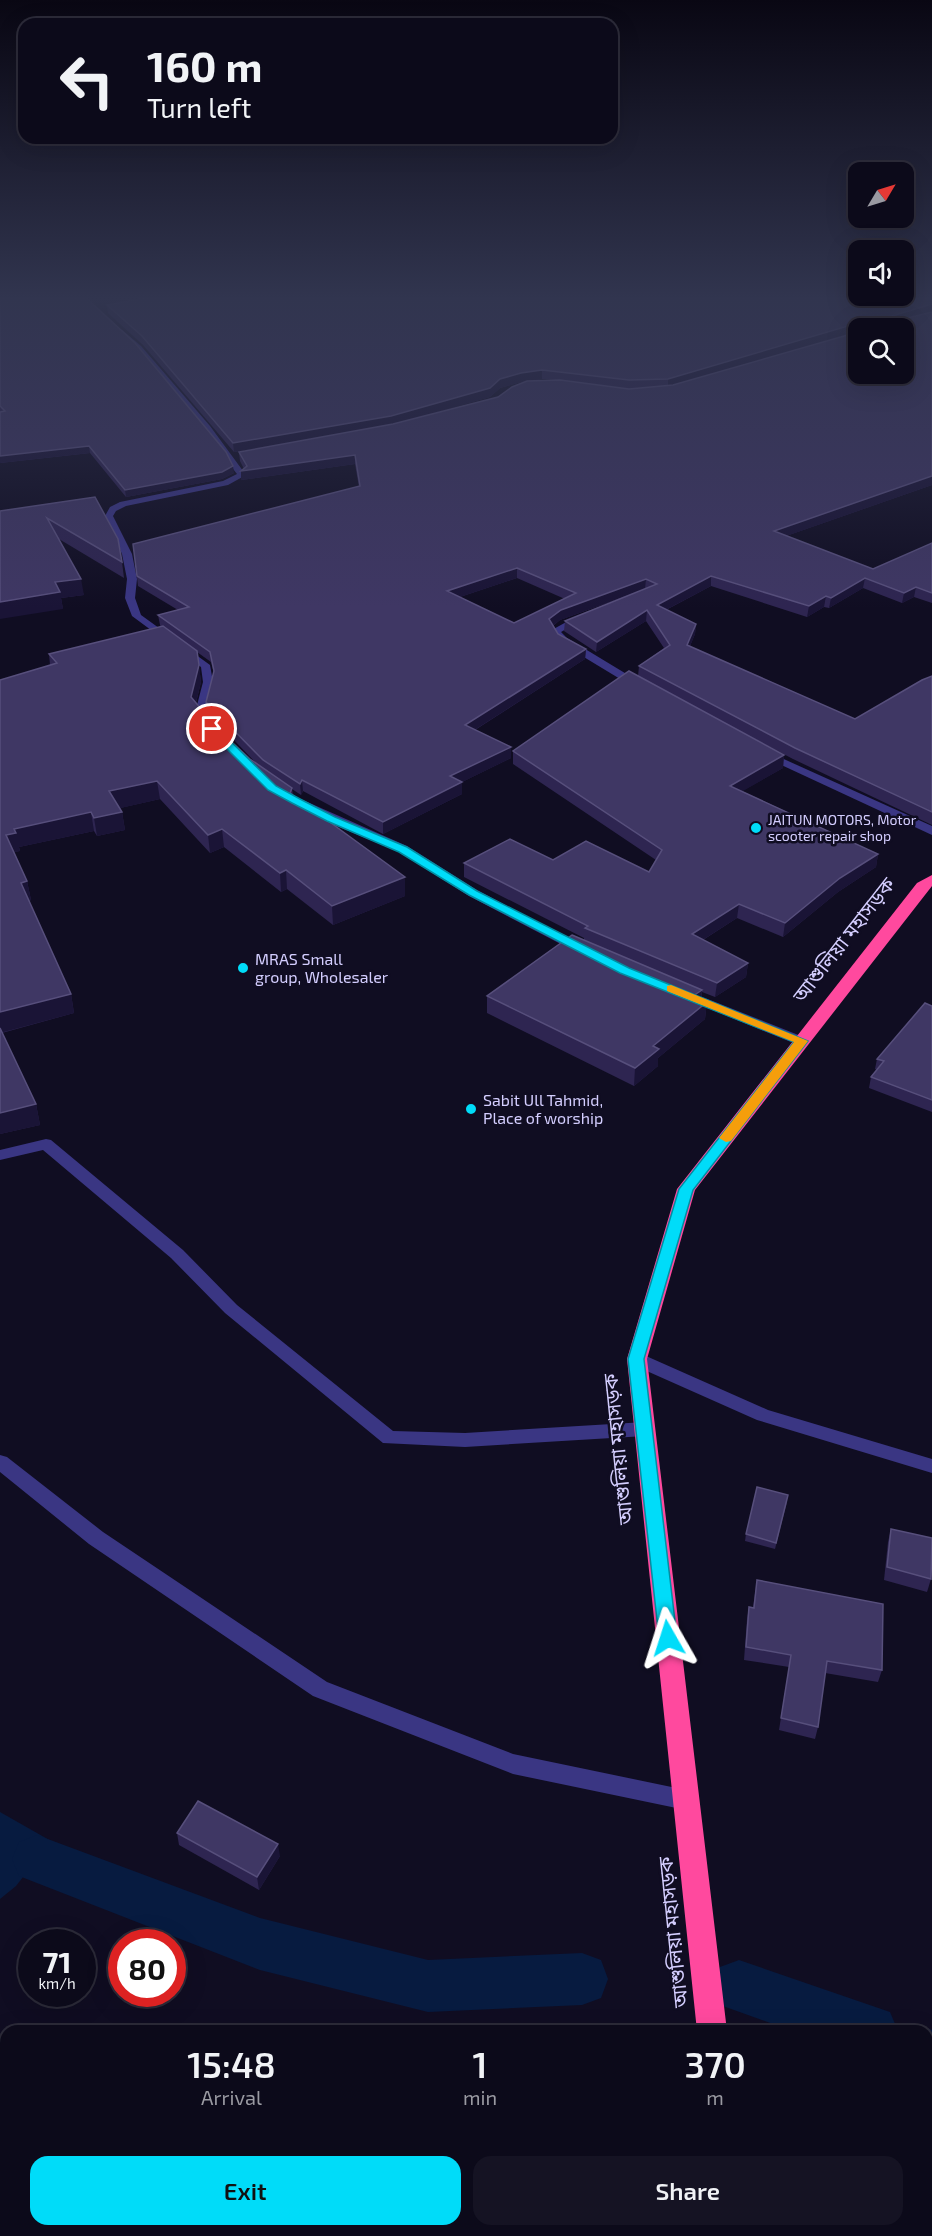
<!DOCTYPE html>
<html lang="en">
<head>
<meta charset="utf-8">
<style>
  :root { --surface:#0c0a1a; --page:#151323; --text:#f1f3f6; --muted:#9a9aa2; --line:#2c2b39; --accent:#00dcf9 }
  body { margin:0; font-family:"Exo 2","Noto Sans Bengali",sans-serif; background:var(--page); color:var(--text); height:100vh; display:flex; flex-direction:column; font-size:22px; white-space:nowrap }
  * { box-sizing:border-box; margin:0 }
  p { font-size:20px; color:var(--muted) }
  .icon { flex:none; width:33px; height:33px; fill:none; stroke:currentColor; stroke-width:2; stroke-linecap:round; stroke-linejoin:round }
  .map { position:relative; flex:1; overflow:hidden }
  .panel { position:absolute; left:0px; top:2025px; width:933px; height:212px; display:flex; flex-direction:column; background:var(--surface); border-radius:18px 18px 0 0; box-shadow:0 6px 24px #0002,0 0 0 2px var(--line) }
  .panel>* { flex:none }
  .guide { position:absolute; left:18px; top:18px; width:600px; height:126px; border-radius:18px; box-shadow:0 6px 24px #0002,0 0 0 2px var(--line); background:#0c0a1a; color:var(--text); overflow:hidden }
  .needle { width:39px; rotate:52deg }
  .tools { position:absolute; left:848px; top:162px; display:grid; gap:12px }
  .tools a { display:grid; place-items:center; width:66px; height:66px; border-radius:12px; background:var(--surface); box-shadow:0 6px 24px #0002,0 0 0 2px var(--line); font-size:30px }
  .speed { position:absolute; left:18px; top:1929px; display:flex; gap:12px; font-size:30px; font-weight:700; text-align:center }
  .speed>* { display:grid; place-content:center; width:78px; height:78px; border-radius:50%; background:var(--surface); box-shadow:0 6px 24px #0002,0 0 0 2px var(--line); line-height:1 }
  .speed small { font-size:15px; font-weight:400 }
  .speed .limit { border:9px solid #d22; background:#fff; color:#111 }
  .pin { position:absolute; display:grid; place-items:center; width:51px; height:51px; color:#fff; margin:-26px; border:3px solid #fff; border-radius:50%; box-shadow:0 2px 6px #0007 }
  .me { position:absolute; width:66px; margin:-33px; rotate:354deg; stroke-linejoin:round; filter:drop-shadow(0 0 4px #0008) }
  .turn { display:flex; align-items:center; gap:21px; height:126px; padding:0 30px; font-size:27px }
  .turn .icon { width:78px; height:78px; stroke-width:2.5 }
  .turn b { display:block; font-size:42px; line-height:51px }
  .eta { display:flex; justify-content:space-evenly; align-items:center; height:102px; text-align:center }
  .eta b { font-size:36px; font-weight:600; line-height:42px }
  .button { display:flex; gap:12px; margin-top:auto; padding:12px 30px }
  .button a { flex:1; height:69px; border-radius:18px; background:var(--accent); color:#111; font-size:24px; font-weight:600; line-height:69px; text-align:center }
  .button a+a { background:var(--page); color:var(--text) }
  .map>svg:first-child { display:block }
  .water { fill:#071b40 }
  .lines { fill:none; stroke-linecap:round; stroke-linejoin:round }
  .canal { fill:#071b40; fill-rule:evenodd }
  .street { fill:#3a3683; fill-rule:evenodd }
  .highway { fill:#ff499e; fill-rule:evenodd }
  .wall { fill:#2e2551; fill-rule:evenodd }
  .shaded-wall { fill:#1a1436 }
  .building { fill:#3f3764; stroke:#574f7c; stroke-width:1.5; fill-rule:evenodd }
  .route { fill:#00dcf9; stroke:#008fa2; stroke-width:1.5 }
  .slow { fill:#f59e0b }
  .poi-dot { fill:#00dcf9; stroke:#100d22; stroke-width:2 }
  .labels { text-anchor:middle; stroke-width:5; stroke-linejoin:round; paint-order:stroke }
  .far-poi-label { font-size:14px; fill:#d4ceff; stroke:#100d22; text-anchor:start }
  .poi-label { font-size:16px; fill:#d4ceff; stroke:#100d22; text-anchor:start }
  .near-street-label { font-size:20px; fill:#d4ceff; stroke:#100d22 }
</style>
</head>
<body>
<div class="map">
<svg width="932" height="2236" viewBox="0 0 932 2236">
  <rect width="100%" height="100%" fill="#100d22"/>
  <polygon class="water" points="0,1812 51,1841 16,1886 0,1899"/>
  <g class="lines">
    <g class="canal">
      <polygon points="37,1835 260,1918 428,1960 582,1953 601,1960 608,1979 601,1998 582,2005 428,2012 260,1970 19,1876 12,1859 19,1842"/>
      <polygon points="739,1960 890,2012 898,2031 793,2031 720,2005 713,1986 720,1967"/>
      <polygon points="927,2028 932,2030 932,2084 927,2082 927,2031 919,2031"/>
    </g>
    <g class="street">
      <path d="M122,330l19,16 69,80 36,49 -18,10 -102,21 -10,5 -3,5 19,38 5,25 -2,19 6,17 69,50 3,17 -8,31 10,14 -5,3 -4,-1 -11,-16 8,-31 -2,-15 -69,-51 -7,-18 2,-19 -5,-25 -17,-38 5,-9 10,-5 103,-21 14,-7c-36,-48 -72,-101 -117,-141z"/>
      <polygon points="579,615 587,617 561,632 567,638 643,684 643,688 635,688 559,642 550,631"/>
      <polygon points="766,751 932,826 932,835 762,756 760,754"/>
      <polygon points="296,797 407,846 477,890 590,950 583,954 578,953 469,896 399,852 327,822 292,803 292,799"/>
      <polygon points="690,992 806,1038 808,1041 806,1044 796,1044 685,999 683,996"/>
      <polygon points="46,1139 51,1140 183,1250 237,1305 393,1431 465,1433 645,1422 651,1424 654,1429 651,1434 645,1436 465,1447 383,1443 225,1313 171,1258 43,1150 0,1160 0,1150"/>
      <polygon points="637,1352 768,1410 932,1459 932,1473 757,1420 631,1364 628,1359 631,1354"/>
      <polygon points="0,1455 7,1457 103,1532 327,1682 513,1754 686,1790 694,1793 697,1800 694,1807 686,1810 513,1774 313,1696 89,1544 0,1472"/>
    </g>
    <g class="highway">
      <polygon points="932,875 932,886 695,1190 647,1359 727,2031 697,2031 627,1359 677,1189 917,883"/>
      <polygon points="932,2177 932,2214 927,2216 927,2179"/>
      <polygon points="719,2230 751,2230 752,2236 720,2236"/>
      <polygon points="888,2230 922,2230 919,2236 886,2236"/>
    </g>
  </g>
  <g class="wall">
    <polygon points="0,295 234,473 222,479 126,497 90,453 0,463"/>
    <path d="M156,295h776v17l-3,1 3,-1v173l-146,51 87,33 59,-26v60l-18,-6 -12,6 -39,-15 -34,20 -5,-1 -17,10 -96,-31 -45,24 30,14 -1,10 -5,12 165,73 67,-39 10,-4v149l-139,-66 -57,-30 48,26 -1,13 -41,23 136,63 -2,13 -38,25 -55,45 -46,-19 -34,22 45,23 -2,14 -31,20 -13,-5 -1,7 6,3 -2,17 -47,39v8l-24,20 -147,-73v-17l85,-61 12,5v-2l-120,-61v-14l46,-24 43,21 33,-19 63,31 7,-12 -143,-96v-13l116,-80 9,5 1,-10 25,-18 -18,-27 -50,31 -32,-21 1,-10 67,-27 -72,26 -7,6 5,8 28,15 -1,10 -110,71 36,17v11l-49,24v12l-79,40 -80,-43 -2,4 -9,-6 1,6 112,82v19l-72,29 -46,-36 -6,3 -57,-45 -14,6 -50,-54 -40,9 2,4 3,18 -28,6 -3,-5 -75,16 1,4 -6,1 13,29 4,19 -2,1 42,93 3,19 -72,20 34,71 4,21 -40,9v-454l50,-15 -1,-11 112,-27 -1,-2 -2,-10 20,-5 -40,-24 -5,-42 226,-57 -4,-23 -114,16v-9l3,-2 -4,-8 -1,-9 126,-23 -131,23 -91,-107 -35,-32 -1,-8 50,-9zM858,328h45v46h-45v-42l-103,29 103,-30zM542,379l13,1 -28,1 -15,6 -14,10 -105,27 97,-27 10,-9 21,-6zM517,578l48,21 -51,24 -54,-26zM197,652l14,10 3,12 -8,28 2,11 50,52 -8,-6 -31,-29 -23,-27 5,-21z"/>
    <polygon points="95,497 122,562 124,578 59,539 84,595 61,598 63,609 0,511"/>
    <polygon points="932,1006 932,1112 869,1088 871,1077 877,1070 875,1069 877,1059"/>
    <polygon points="787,1502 775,1549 745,1541 746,1534"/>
    <polygon points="891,1529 931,1579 927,1592 884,1580 888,1542"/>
    <polygon points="757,1580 882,1670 878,1682 825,1673 818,1727 815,1739 779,1730 789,1667 744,1660 747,1619 749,1607 753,1607"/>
    <polygon points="177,1833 280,1856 259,1890 179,1845"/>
  </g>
  <g class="shaded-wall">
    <polygon points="932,304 932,312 878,328 879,320"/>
    <polygon points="858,323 857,331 668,388 668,379"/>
    <polygon points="542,370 542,379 521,382 500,388 490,397 392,425 234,452 233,443 500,379 521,373"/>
    <polygon points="89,446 90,453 0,463 0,456"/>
    <polygon points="355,455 355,464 241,480 241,471"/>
    <polygon points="233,466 234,473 222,479 126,497 125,490"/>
    <polygon points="932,476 932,485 772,541 774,531"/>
    <polygon points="517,568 517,578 448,601 447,591"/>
    <polygon points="711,576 711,586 656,615 657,605"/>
    <polygon points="865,578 863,588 829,608 831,598"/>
    <polygon points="81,579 84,595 61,598 63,609 0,619 0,602 55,582"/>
    <polygon points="646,579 645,589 560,620 549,629 549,619 561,610"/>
    <polygon points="916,587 914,597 902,603 904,593"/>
    <polygon points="826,596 824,607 807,617 809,606"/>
    <polygon points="647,610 646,621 596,652 597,642"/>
    <polygon points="696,624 695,634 686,655 687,645"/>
    <polygon points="586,649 585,659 465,736 465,725"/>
    <polygon points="199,665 201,682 193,714 191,697"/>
    <polygon points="511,747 511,758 450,788 450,776"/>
    <polygon points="784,755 783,768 729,799 730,786"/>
    <polygon points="302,780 303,791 301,795 300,784"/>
    <polygon points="157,781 160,799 112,810 109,791"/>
    <polygon points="462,782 462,794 383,834 383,822"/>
    <polygon points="91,812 94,831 19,847 20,851 10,853 6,835 14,829"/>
    <polygon points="122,812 125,830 97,836 94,818"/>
    <polygon points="222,829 224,847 210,853 208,835"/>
    <polygon points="878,854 876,867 838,892 783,937 785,923 840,878"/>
    <polygon points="286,870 287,889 281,892 280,873"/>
    <polygon points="405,877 405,896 333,925 332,906"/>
    <polygon points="27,881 31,900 25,902 21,883"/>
    <polygon points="739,904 737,918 690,948 692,934"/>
    <polygon points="748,963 746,977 715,997 717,983"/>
    <polygon points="702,990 700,1007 693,996"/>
    <polygon points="71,994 74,1013 0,1033 0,1012"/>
    <polygon points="707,1002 705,1019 658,1058 658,1066 634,1086 635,1068 653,1046"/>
    <polygon points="36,1104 40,1125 0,1134 0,1113"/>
    <polygon points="278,1844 280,1856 259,1890 257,1877"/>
  </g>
  <g class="building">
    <polygon points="0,295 83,295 135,343 226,452 233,466 222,472 125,490 89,446 0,456 0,412 5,411 0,406"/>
    <path d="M162,295h770v9l-53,16 12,2 41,-10v164l-158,55 99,38 59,-26v50l-16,-6 -12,6 -39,-15 -34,20 -5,-2 -17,10 -98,-30 -54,29 39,19 -9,21 168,74 67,-39 10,-4v136l-137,-64 -156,-82 31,-21 -23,-35 -50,32 -32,-21 92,-37 -11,-5 -85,31 -12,9 9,15 28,15 -121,76 46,22 -61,29 12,6 -79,40 -81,-42 -2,4 -37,-24 -57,-58 8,-31 -4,-19 -52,-37 31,-8 -52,-31 -4,-32 227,-58 -5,-31 -114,16 6,-5 -8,-14 154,-28 105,-27 14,-10 15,-6 33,-1 69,9 44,-4 185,-53v42h45v-46h-43l1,-3 -3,-2 -190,56 -39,1 -87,-10 -21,3 -21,6 -10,9 -99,28 -158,27 -91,-107 -35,-31zM517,568l59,25 -62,30 -67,-32z"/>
    <polygon points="95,497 118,539 122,562 47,518 81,579 55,582 60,592 0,602 0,511"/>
    <polygon points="163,626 197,651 199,665 191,697 219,730 250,759 292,788 290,793 405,877 332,906 286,870 280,873 222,829 208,835 157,781 109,791 122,812 94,818 91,812 14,829 16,833 6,835 27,881 21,883 71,994 0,1012 0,680 57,663 49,654"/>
    <polygon points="629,671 784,755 730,786 878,854 840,878 785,923 739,904 692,934 748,963 717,983 585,928 588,926 464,863 510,839 553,860 586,841 649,872 662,850 513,751"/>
    <polygon points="572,935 702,990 693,996 707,1002 653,1046 659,1049 635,1068 487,996"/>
    <polygon points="925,1003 932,1006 932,1100 871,1077 884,1061 877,1059"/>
    <polygon points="0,1028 36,1104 0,1113"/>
    <polygon points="757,1487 788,1495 776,1543 746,1534"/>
    <polygon points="891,1529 932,1538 931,1579 887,1567"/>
    <polygon points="757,1580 883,1604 882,1670 827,1661 818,1727 781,1718 791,1655 746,1647 749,1607 754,1608"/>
    <polygon points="198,1801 278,1844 257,1877 177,1833"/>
  </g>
  <linearGradient id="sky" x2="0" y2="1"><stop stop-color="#090713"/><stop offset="0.49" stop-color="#31354f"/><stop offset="1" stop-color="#31354f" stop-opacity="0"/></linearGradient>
  <rect width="932" height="608" fill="url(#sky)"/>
  <polygon class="route" points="209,727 216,727 276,786 300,799 335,817 407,847 477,891 629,968 808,1041 693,1190 644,1359 677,1638 675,1644 668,1646 661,1644 659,1638 628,1359 679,1189 794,1042 620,973 469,895 399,852 327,821 292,803 268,790 209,731"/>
  <polygon class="slow" points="671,985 808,1041 731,1141 726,1142 719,1138 794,1042 667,991 667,986"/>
  <g class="poi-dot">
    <circle cx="756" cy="828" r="6"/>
    <circle cx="243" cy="968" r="6"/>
    <circle cx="471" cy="1109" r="6"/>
  </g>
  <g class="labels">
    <g class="far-poi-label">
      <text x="768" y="825">JAITUN MOTORS, Motor<tspan x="768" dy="16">scooter repair shop</tspan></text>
    </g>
    <g class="poi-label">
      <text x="255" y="965">MRAS Small<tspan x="255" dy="18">group, Wholesaler</tspan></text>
      <text x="483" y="1106">Sabit Ull Tahmid,<tspan x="483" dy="18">Place of worship</tspan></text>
    </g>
    <g class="near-street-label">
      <text transform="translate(844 940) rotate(-52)" y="7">আশুলিয়া মহাসড়ক</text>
      <text transform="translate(618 1449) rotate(-96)" y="7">আশুলিয়া মহাসড়ক</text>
      <text transform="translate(673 1932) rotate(-96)" y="7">আশুলিয়া মহাসড়ক</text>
    </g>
  </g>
</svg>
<div class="tools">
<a><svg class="needle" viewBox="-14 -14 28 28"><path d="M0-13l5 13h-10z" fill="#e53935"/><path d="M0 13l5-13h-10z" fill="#9a9aa2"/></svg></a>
<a><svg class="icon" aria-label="sound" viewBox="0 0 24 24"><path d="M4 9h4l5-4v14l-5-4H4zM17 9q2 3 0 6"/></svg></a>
<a><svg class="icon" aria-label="search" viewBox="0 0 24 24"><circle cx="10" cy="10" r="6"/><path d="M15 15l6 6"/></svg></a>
</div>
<div class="speed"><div>71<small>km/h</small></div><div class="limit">80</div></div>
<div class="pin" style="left:212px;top:729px;background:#d93025"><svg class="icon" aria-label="arrive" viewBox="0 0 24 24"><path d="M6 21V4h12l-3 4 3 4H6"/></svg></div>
<svg class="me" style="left:668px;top:1638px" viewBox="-20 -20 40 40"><path d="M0-17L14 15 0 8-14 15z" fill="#00dcf9" stroke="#fff" stroke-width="4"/></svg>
<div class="guide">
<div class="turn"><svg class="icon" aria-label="left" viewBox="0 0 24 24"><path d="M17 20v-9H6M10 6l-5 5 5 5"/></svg><div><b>160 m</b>Turn left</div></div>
</div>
<section class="panel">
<div class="eta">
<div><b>15:48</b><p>Arrival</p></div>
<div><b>1</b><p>min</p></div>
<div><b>370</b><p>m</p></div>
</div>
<div class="button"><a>Exit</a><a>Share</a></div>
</section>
</div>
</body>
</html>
